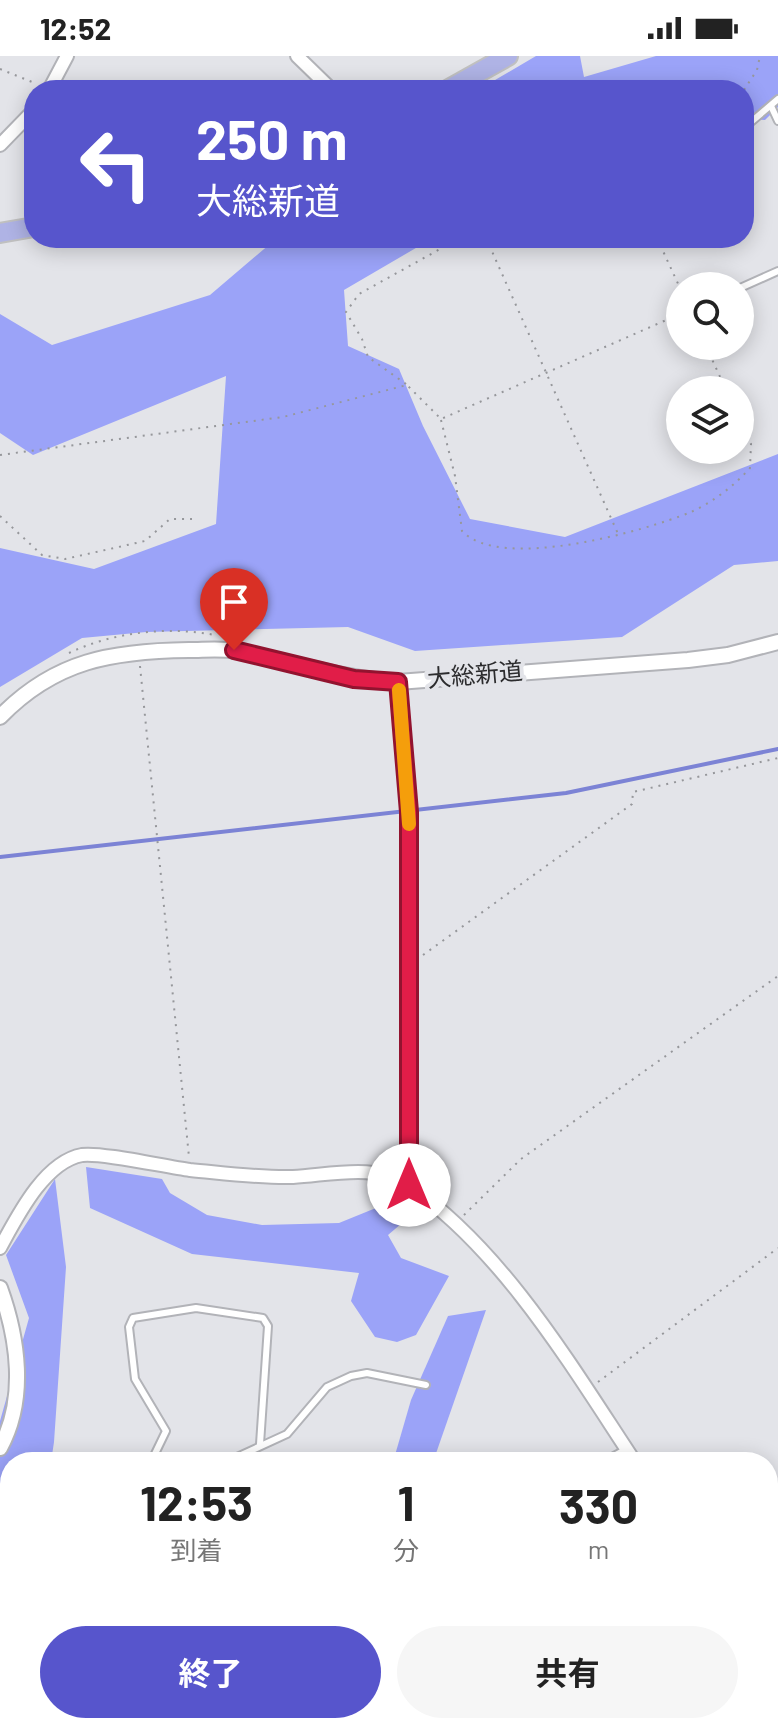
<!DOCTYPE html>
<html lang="ja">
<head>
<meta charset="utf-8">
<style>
  :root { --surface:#fff; --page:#f6f6f6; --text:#222; --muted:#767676; --accent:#5755cc }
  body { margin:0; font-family:Barlow,"Noto Sans JP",sans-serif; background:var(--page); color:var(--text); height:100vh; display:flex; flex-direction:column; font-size:30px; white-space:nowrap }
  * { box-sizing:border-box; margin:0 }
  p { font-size:26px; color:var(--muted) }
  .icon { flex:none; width:44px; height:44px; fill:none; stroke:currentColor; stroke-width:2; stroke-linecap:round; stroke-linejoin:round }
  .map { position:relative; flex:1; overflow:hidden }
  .details { position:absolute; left:0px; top:1396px; width:778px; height:282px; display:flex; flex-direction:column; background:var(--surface); border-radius:32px 32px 0 0; box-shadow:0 4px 20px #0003 }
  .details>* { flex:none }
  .guide { position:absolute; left:24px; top:24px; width:730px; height:168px; border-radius:32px; box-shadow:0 4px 20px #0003; background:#5755cc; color:#fff; overflow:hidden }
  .controls { position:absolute; left:666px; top:216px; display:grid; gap:16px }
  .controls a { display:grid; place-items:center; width:88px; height:88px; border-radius:50%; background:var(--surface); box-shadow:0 4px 20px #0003; font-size:40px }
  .pin { position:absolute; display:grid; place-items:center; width:68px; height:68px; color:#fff; margin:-82px -34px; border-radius:50% 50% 50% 0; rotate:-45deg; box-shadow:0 0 8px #0007 }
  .pin .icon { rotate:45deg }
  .me { position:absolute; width:88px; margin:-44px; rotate:0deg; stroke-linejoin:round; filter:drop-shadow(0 0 6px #0008) }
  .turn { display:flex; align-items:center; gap:28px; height:168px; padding:0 40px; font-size:36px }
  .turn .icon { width:104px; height:104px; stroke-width:2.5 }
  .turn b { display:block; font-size:56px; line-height:68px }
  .eta { display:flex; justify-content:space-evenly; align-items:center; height:136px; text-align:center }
  .eta b { font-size:48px; font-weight:700; line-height:56px }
  .primary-button { display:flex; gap:16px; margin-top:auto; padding:16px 40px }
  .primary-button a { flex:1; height:92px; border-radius:48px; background:var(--accent); color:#fff; font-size:32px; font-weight:700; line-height:92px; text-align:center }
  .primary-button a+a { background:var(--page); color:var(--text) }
  .status { display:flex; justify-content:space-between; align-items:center; height:56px; padding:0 40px; background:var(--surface); direction:ltr }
  .status svg { height:22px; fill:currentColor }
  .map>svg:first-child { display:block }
  .forest { fill:#9ba3f8 }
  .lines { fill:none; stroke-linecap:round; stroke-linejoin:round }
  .stream { stroke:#7c83d5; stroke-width:4 }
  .service-casing { stroke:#b2b3b8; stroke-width:10 }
  .minor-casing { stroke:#b2b3b8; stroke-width:16 }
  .tertiary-casing { stroke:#b2b3b8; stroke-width:18 }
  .primary-casing { stroke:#c0c0c0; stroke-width:22 }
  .path { stroke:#96979b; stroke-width:2; stroke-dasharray:2 6; stroke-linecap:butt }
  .service { stroke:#fff; stroke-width:6 }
  .minor { stroke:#fff; stroke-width:12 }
  .tertiary { stroke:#fff; stroke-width:14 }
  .primary { stroke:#afb3e5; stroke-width:18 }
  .route-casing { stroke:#92132f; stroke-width:20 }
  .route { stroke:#e11d48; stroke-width:14 }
  .slow { stroke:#f59e0b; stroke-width:14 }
  .labels { text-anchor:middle; stroke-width:8; stroke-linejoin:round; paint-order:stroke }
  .street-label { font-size:24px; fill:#2c2c2e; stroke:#e3e4e9 }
</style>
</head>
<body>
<div class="status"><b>12:52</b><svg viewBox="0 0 49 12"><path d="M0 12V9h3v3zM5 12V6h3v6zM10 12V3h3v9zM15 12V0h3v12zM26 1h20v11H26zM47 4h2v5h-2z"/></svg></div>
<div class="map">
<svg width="778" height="1677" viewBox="0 0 778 1677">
  <rect width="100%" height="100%" fill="#e3e4e9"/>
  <g class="forest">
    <polygon points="536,0 580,0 584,21 656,0 778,0 778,51 765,64 744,62 744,34 478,34"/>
    <polygon points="277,182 433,182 344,234 348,290 399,313 423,370 470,463 565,481 778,398 778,505 734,509 622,581 415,595 348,571 146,576 82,582 0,631 0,492 94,513 216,468 226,320 33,399 0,377 0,258 52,289 210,239"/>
    <polygon points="86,1111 162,1123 170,1137 207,1159 262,1169 339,1167 398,1143 408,1162 388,1179 401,1202 449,1220 416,1279 397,1286 375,1281 351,1245 359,1217 192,1198 90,1152"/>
    <polygon points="55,1123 66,1211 54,1386 51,1406 10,1406 10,1535 0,1550 0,1365 29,1262 6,1199"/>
    <polygon points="486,1254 433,1406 393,1406 411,1344 448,1260"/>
    <polygon points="476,1668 670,1668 662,1673 663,1677 476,1677"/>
  </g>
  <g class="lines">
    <polyline class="stream" points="0,801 566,737 778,693"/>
    <defs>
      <g id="service">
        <polyline points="771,50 778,65"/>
        <polyline points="744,72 778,43"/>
        <polyline points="740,232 778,215"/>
        <polyline points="151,1406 166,1375 135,1323 129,1271 133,1262 196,1252 263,1262 268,1270 260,1388"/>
        <polyline points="226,1406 287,1378 327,1331 351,1320 367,1317 426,1329"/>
        <polyline points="603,1406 627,1393"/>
        <polyline points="506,1668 506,1677"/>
        <polyline points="38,1677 41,1668"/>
        <polyline points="164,1677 166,1668"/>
        <polyline points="247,1677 251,1668"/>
      </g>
      <g id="minor">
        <polyline points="297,0 332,34"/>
        <polyline points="49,34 67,0"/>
        <polyline points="0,89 34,54"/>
        <polyline points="398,626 409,756 409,1129"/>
        <path d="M0,1192c17,-31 44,-86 82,-93 19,-3 84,12 108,15 33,3 69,8 103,7 38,-2 83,-15 118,10 94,66 161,180 224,275"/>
        <polyline points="768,1624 778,1629"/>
      </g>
      <g id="tertiary">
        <path d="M0,661c55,-57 113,-66 189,-67 15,0 33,-2 48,1 55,11 105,28 161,31l290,-22 40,-5 50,-13"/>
        <path d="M0,1232c18,50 27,111 0,160"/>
      </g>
      <g id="primary">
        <polyline points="447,34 508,0"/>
        <polyline points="0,177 34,171"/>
      </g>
    </defs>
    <use href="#service" class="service-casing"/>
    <use href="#minor" class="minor-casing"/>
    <use href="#tertiary" class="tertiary-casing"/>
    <use href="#primary" class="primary-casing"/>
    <g class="path">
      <polyline points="0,13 37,28"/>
      <polyline points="744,34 757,14 760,0"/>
      <polyline points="486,182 619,480"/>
      <polyline points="657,182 680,232"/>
      <polyline points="706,290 726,334"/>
      <polyline points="406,328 368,301 362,283 346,256 359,238 460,182"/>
      <path d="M441,364l14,56 7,55c38,41 183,0 229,-19 22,-10 43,-26 59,-44l1,-24 -11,-22"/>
      <polyline points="0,399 283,361 407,329 441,363 680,258"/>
      <polyline points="0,460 42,499 65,503 145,485 170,463 192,463"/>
      <path d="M69,597c44,-21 99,-27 146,-18"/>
      <polyline points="140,610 189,1101"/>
      <polyline points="423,899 632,748 633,736 778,702"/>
      <polyline points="464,1159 521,1103 778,920"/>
      <polyline points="598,1326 778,1192"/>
      <polyline points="768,1473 778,1466"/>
    </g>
    <use href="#service" class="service"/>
    <use href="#minor" class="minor"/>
    <use href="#tertiary" class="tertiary"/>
    <use href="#primary" class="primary"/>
  </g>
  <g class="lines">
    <defs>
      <polyline id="route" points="234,594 354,623 398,626 409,756 409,1129"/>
    </defs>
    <use href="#route" class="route-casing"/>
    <use href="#route" class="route"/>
    <polyline class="slow" points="399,634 409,768"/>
  </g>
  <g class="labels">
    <g class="street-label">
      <text transform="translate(475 619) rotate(-5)" y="8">大総新道</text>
    </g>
  </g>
</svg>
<div class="controls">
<a><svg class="icon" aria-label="search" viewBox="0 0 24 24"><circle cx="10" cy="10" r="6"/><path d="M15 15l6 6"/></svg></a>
<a><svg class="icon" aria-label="layers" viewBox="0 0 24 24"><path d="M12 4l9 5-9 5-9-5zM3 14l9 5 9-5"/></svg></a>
</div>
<div class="pin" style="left:234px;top:594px;background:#d93025"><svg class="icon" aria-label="arrive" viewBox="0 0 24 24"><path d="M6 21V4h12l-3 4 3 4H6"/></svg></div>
<svg class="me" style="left:409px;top:1129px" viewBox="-20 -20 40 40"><circle r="19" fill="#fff"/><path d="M0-13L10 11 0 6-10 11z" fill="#e11d48"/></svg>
<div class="guide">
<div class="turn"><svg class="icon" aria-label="left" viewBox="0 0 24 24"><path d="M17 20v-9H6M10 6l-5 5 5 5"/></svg><div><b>250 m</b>大総新道</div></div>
</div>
<section class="details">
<div class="eta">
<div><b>12:53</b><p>到着</p></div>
<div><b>1</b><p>分</p></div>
<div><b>330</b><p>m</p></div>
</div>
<div class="primary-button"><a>終了</a><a>共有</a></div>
</section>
</div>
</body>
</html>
